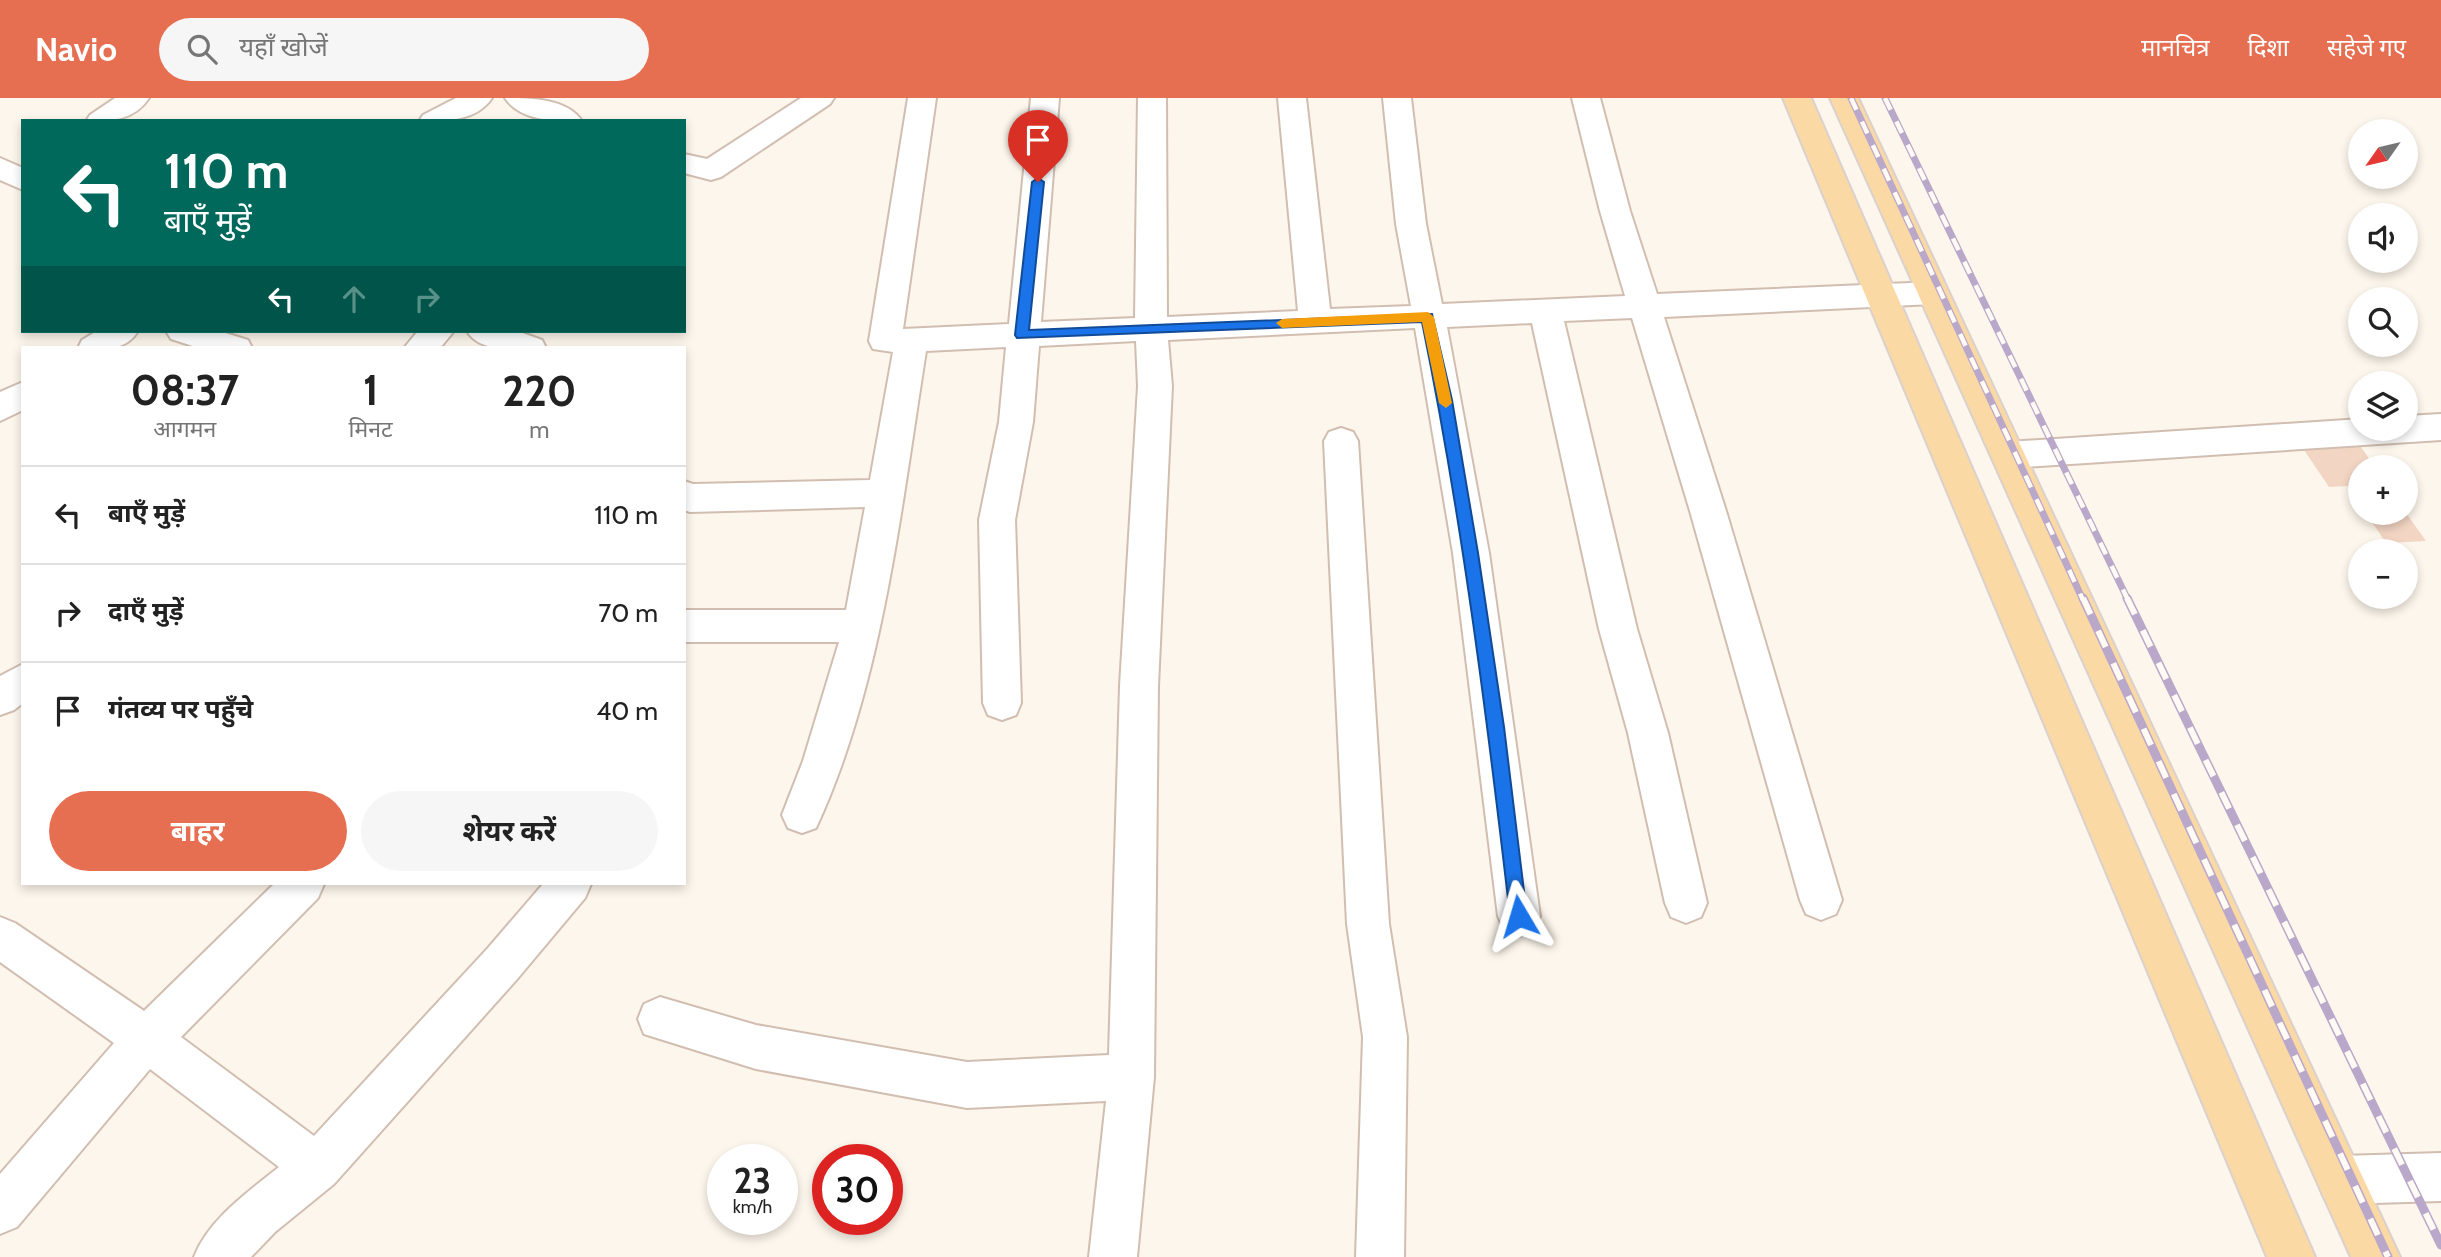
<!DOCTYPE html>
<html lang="hi">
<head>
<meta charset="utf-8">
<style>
  :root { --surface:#fff; --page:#f6f6f6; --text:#222; --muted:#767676; --line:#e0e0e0; --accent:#e76f51 }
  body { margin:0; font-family:Cabin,"Noto Sans Devanagari",sans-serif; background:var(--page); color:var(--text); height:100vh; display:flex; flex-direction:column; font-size:26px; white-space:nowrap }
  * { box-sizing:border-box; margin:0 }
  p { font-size:23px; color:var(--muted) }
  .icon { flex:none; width:38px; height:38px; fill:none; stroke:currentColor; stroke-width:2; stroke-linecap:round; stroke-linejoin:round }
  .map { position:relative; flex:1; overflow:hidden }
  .sheet { position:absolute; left:21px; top:248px; width:665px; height:539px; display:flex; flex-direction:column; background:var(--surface); border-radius:0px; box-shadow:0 4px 10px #0003 }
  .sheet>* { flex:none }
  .top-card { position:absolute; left:21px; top:21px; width:665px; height:214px; border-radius:0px; box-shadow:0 4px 10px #0003; background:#00695c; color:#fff; overflow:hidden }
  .needle { width:46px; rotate:236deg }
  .buttons { position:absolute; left:2348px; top:21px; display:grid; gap:14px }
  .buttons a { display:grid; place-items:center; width:70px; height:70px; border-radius:50%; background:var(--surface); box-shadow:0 4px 10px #0003; font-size:35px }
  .speed { position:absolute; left:707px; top:1046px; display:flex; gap:14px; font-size:35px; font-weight:700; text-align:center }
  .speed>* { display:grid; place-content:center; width:91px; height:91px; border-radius:50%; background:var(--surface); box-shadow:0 4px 10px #0003; line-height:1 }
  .speed small { font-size:18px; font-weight:400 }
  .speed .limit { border:10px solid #d22; background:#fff; color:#111 }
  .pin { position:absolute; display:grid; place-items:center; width:60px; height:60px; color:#fff; margin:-72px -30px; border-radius:50% 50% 50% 0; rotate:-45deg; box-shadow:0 0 7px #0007 }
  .pin .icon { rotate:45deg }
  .me { position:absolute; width:77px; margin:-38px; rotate:353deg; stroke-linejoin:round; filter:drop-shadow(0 0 5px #0008) }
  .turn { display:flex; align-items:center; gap:24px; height:147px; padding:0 28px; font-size:32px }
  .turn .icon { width:91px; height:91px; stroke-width:2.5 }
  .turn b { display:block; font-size:49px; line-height:60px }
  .lanes { display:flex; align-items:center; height:66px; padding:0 28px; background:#0003; justify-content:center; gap:35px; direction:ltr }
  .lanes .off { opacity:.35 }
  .eta { display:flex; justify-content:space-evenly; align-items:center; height:119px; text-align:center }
  .eta b { font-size:42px; font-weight:700; line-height:49px }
  .button { display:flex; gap:14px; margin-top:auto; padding:14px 28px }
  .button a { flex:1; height:80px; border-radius:42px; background:var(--accent); color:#fff; font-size:28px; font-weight:700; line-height:80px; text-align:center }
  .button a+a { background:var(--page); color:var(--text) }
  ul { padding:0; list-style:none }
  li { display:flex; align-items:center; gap:21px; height:98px; padding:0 28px; border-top:2px solid var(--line) }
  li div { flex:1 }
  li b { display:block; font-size:26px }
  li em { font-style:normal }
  header { display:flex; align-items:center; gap:42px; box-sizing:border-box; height:98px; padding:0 35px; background:var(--accent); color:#fff }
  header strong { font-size:33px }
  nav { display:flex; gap:38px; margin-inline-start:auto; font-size:24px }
  .search { width:490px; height:63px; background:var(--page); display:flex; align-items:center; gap:18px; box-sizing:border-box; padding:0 24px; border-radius:38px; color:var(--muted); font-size:26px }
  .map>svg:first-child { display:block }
  .building { fill:#f3d5c3 }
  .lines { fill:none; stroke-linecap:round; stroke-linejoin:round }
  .street-casing { stroke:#d1beb0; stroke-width:4 }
  .primary-casing { stroke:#dad1cd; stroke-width:4 }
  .street { fill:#fff; fill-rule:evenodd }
  .primary { fill:#fbd9a5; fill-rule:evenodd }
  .rail-far1-casing { stroke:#b9a8c9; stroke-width:7 }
  .rail-casing { stroke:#b9a8c9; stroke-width:9 }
  .rail-far1 { stroke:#fffaf3; stroke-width:4.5; stroke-dasharray:13; stroke-linecap:butt }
  .rail { stroke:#fffaf3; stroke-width:6; stroke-dasharray:18; stroke-linecap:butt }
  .route { fill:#1a73e8; stroke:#114b97; stroke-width:2 }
  .slow { fill:#f59e0b }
</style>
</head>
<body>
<header>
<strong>Navio</strong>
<div class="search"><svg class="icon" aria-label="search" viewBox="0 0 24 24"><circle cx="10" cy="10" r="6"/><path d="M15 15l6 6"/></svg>यहाँ खोजें</div>
<nav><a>मानचित्र</a><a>दिशा</a><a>सहेजे गए</a></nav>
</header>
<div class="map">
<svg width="2441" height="1159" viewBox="0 0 2441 1159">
  <rect width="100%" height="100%" fill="#fdf6ec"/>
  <g class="building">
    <polygon points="2354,339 2375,369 2361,369 2361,407 2348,388 2329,389 2298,343"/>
    <polygon points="2366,415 2406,415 2426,443 2386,445"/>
  </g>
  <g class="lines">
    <defs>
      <g id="street">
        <path d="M115,0h34c-15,23 -39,23 -63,23l4,-6z"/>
        <path d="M456,0h36c-16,24 -48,23 -73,23l4,-6z"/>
        <path d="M505,0c24,0 62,0 77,23 -25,0 -61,1 -77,-23z"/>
        <polygon points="801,0 834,0 830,6 721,79 711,82 684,75 684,56 707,61"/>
        <path d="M908,0h28l-33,231 106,-5 22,-226h28l-18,224 94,-4 3,-220h28l1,219 131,-6 -20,-213h28l24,211 81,-3 -15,-82 -13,-126h28l15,126 16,80 183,-8 -25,-85 -28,-113h28l30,113 27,83 276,-12 11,3 5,8 -5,8 -11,3 -269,13 62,194 116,389 -6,14 -15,6 -15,-6 -6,-14 -110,-389 -58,-193 -68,3 73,308 31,104 39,170 -6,14 -15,6 -15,-6 -6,-14 -37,-170 -29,-104 -67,-306 -85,4 42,226 51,363 -6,14 -15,6 -15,-6 -6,-14 -45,-363 -38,-225 -247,12 4,46 -14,300 -4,391 -17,180h-48l17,-156 -139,7 -211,-39 -112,-35 -6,-15 6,-15 16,-7 96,28 211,37 142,-7 11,-369 18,-300 -2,-45 -97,5 -6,76 -18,98 6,183 -5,12 -14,5 -14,-5 -5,-12 -4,-183 20,-98 7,-75 -80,4c-25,156 -43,333 -110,477l-14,5 -14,-5 -6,-13 21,-54 36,-119h-155v-32h162l19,-103 -175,5 -6,-2v-29l9,3 177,-4 23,-128 -20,-3 -4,-8z"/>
        <polygon points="0,60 23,70 23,92 0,82"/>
        <path d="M97,233h41c-13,22 -38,17 -60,17l4,-8z"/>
        <polygon points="166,233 219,233 248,242 252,250 199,250 171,241"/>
        <polygon points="418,233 454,233 440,250 404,250"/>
        <path d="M467,233h50l25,9 4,8c-23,1 -65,7 -79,-17z"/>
        <polygon points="23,284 23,312 0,323 0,294"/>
        <polygon points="2441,316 2441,342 2008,370 1996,366 1991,357 1996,348 2008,344 2361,321 2361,331 2406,331 2406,318"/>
        <polygon points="1341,330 1353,334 1358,343 1389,826 1407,939 1404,1159 1356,1159 1363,939 1347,826 1324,343 1329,334"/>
        <polygon points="23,566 23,605 14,612 0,617 0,578"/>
        <path d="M274,786h50l-6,14 -137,139 133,99 174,-188 55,-64h48l-6,14 -67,80 -184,206 -59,48 -24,25h-57c15,-38 54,-65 85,-90l-129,-98 -133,158 -17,7v-60l114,-131 -114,-81v-45l15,6 129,88z"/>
        <polygon points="2441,1055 2441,1103 2341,1106 2324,1099 2317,1082 2324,1065 2341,1058"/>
      </g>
      <g id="primary">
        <polygon points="1783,0 1811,0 2315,1159 2267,1159"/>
        <polygon points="1830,0 1858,0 2400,1159 2351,1159"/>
      </g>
    </defs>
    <use href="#street" class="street-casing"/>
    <use href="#primary" class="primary-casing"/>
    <use href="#street" class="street"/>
    <use href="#primary" class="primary"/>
    <defs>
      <g id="rail-far1">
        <polyline points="1851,0 2083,502"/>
        <polyline points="1885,0 2128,502"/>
      </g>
      <g id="rail">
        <polyline points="2083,500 2388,1159"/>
        <polyline points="2127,500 2441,1147"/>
      </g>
    </defs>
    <use href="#rail-far1" class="rail-far1-casing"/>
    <use href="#rail" class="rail-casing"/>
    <use href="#rail-far1" class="rail-far1"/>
    <use href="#rail" class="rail"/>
  </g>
  <path class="route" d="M1038,80l6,4 -15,148 403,-16 20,86 26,153 26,174 23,189 -2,6 -6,3 -7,-3 -2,-6c-23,-199 -48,-398 -88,-594l-405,16 -2,-3 17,-153z"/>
  <polygon class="slow" points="1428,214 1434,219 1452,305 1446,310 1439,305 1422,224 1282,230 1276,225 1282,221"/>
</svg>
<div class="buttons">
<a><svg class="needle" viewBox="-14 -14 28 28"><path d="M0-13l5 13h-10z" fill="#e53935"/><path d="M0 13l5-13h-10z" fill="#767676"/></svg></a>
<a><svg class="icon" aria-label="sound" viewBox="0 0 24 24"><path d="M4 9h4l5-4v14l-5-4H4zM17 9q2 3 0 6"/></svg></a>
<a><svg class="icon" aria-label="search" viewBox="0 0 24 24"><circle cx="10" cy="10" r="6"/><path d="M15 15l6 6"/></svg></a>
<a><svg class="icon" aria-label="layers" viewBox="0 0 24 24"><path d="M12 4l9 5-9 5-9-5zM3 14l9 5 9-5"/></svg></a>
<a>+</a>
<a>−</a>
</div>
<div class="speed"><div>23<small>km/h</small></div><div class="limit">30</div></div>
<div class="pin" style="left:1038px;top:84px;background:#d93025"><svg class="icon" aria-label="arrive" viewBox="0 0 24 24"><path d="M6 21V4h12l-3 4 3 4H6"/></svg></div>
<svg class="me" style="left:1519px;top:818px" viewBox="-20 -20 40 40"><path d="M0-17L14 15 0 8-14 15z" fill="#1a73e8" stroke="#fff" stroke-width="4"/></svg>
<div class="top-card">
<div class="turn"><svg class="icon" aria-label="left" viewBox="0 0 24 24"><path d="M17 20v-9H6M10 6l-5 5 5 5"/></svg><div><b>110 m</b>बाएँ मुड़ें</div></div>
<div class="lanes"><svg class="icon" aria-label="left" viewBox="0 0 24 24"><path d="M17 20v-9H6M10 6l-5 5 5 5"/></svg><svg class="icon off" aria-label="ahead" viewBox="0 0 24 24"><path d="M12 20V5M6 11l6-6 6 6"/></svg><svg class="icon off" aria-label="right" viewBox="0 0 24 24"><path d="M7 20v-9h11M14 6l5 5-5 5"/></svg></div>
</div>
<section class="sheet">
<div class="eta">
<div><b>08:37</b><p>आगमन</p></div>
<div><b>1</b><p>मिनट</p></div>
<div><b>220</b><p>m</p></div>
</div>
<ul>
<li><svg class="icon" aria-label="left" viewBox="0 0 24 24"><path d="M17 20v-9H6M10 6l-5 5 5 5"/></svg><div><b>बाएँ मुड़ें</b></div><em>110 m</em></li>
<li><svg class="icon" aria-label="right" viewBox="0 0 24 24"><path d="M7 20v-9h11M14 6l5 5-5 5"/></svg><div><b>दाएँ मुड़ें</b></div><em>70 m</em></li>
<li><svg class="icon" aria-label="arrive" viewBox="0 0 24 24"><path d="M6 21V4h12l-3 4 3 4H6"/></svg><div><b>गंतव्य पर पहुँचे</b></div><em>40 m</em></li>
</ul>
<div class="button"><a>बाहर</a><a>शेयर करें</a></div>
</section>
</div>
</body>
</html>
